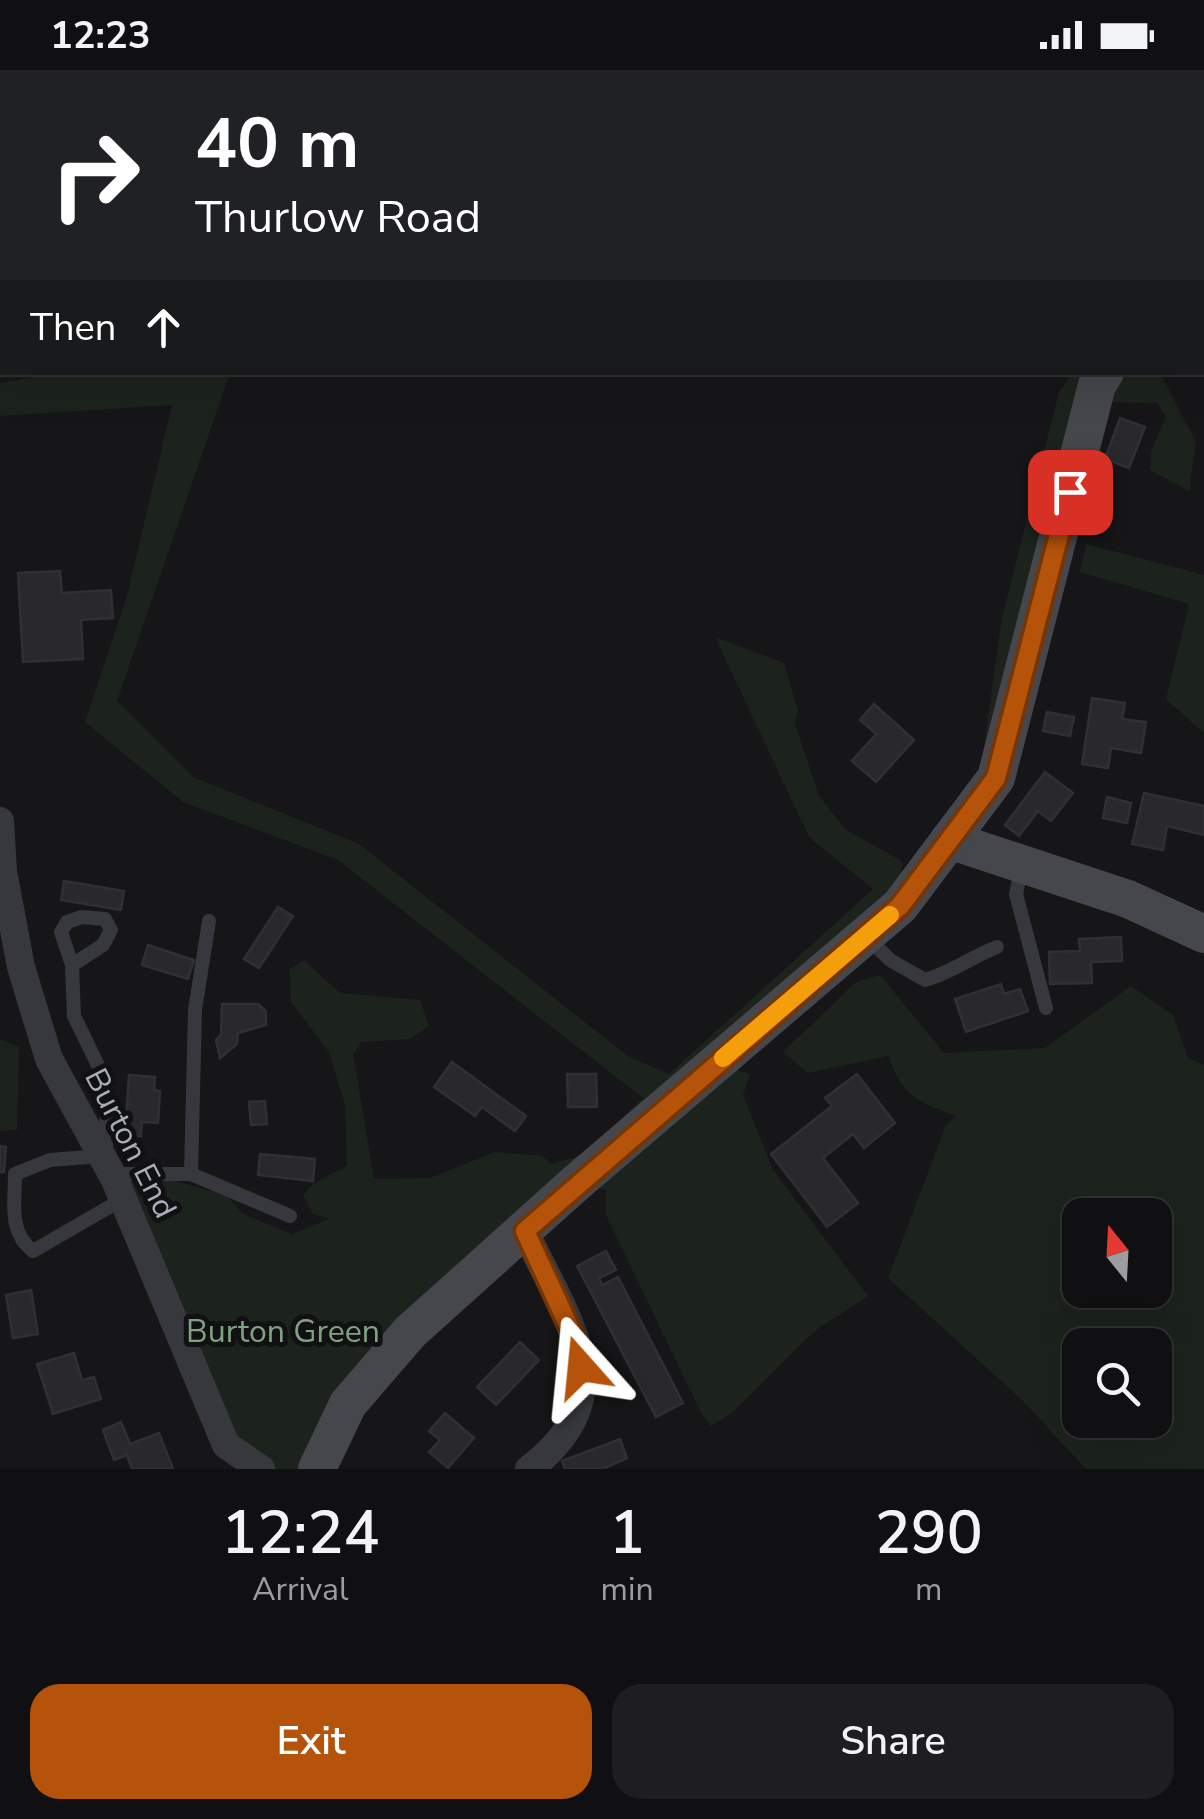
<!DOCTYPE html>
<html lang="en">
<head>
<meta charset="utf-8">
<style>
  :root { --surface:#101012; --page:#1e1e20; --text:#f1f3f6; --muted:#9c9d9f; --line:#303032; --accent:#b45309 }
  body { margin:0; font-family:"Nunito Sans",sans-serif; background:var(--page); color:var(--text); height:100vh; display:flex; flex-direction:column; font-size:38px; white-space:nowrap }
  * { box-sizing:border-box; margin:0 }
  p { font-size:32px; color:var(--muted) }
  .icon { flex:none; width:55px; height:55px; fill:none; stroke:currentColor; stroke-width:2; stroke-linecap:round; stroke-linejoin:round }
  .map { position:relative; height:1399px; overflow:hidden }
  .side { display:flex; flex-direction:column; background:var(--surface); flex:1 }
  .side>* { flex:none }
  .guide { position:absolute; left:0px; top:0px; width:1205px; height:305px; box-shadow:0 10px 40px #0002,0 0 0 2px var(--line); background:#202124; color:#fff; overflow:hidden }
  .needle { width:65px; rotate:342deg }
  .buttons { position:absolute; left:1062px; top:1128px; display:grid; gap:20px }
  .buttons a { display:grid; place-items:center; width:110px; height:110px; border-radius:20px; background:var(--surface); box-shadow:0 10px 40px #0002,0 0 0 2px var(--line); font-size:50px }
  .pin { position:absolute; display:grid; place-items:center; width:85px; height:85px; color:#fff; margin:-42px; border-radius:20px; box-shadow:0 5px 15px #0006 }
  .me { position:absolute; width:110px; margin:-55px; rotate:342deg; stroke-linejoin:round; filter:drop-shadow(0 0 8px #0008) }
  .turn { display:flex; align-items:center; gap:35px; height:210px; padding:0 30px; font-size:45px }
  .turn .icon { width:130px; height:130px; stroke-width:2.5 }
  .turn b { display:block; font-size:70px; line-height:85px }
  .then { display:flex; align-items:center; height:95px; padding:0 30px; background:#0003; gap:20px; font-size:38px }
  .eta { display:flex; justify-content:space-evenly; align-items:center; height:170px; text-align:center }
  .eta b { font-size:60px; font-weight:600; line-height:70px }
  .button { display:flex; gap:20px; margin-top:auto; padding:20px 30px }
  .button a { flex:1; height:115px; border-radius:30px; background:var(--accent); color:#fff; font-size:40px; font-weight:600; line-height:115px; text-align:center }
  .button a+a { background:var(--page); color:var(--text) }
  .status { display:flex; justify-content:space-between; align-items:center; height:70px; padding:0 50px; background:var(--surface); direction:ltr }
  .status svg { height:28px; fill:currentColor }
  .map>svg:first-child { display:block }
  .green { fill:#1c231d; fill-rule:evenodd }
  .building { fill:#29292c; stroke:#303034; stroke-width:2.5 }
  .lines { fill:none; stroke-linecap:round; stroke-linejoin:round }
  .lane { stroke:#37383d; stroke-width:14 }
  .street { stroke:#37383d; stroke-width:28 }
  .secondary { stroke:#45474d; stroke-width:38 }
  .route-casing { stroke:#753606; stroke-width:25 }
  .route { stroke:#b45309; stroke-width:18 }
  .slow { stroke:#f59e0b; stroke-width:18 }
  .labels { text-anchor:middle; stroke-width:10; stroke-linejoin:round; paint-order:stroke }
  .street-label { font-size:32px; fill:#a8adb8; stroke:#111113 }
  .park-label { font-size:32px; fill:#7fa381; stroke:#111113 }
</style>
</head>
<body>
<div class="status"><b>12:23</b><svg viewBox="0 0 49 12"><path d="M0 12V9h3v3zM5 12V6h3v6zM10 12V3h3v9zM15 12V0h3v12zM26 1h20v11H26zM47 4h2v5h-2z"/></svg></div>
<div class="map">
<svg width="1204" height="1399" viewBox="0 0 1204 1399">
  <rect width="100%" height="100%" fill="#161618"/>
  <g class="green">
    <polygon points="57,303 230,303 117,631 193,707 359,774 629,987 669,1004 873,819 809,767 715,567 784,593 798,641 795,654 819,726 846,760 902,791 900,814 714,990 750,1005 743,1025 773,1100 868,1226 816,1260 732,1343 711,1356 701,1343 606,1145 606,1120 576,1113 410,1262 317,1399 261,1399 226,1375 115,1110 172,1110 227,1126 243,1144 292,1164 329,1149 313,1144 303,1125 314,1113 347,1096 345,1035 329,982 291,932 290,899 304,890 340,923 420,930 429,956 410,969 361,972 353,985 374,1109 430,1108 495,1082 542,1086 551,1094 583,1085 643,1028 338,790 183,732 85,652 127,526 172,335 0,346 0,313"/>
    <polygon points="1072,303 1160,303 1196,372 1189,421 1150,400 1151,381 1166,347 1157,333 1098,332 1003,694 984,676 1002,548 1059,322"/>
    <polygon points="1086,474 1204,505 1204,663 1166,629 1189,534 1080,502"/>
    <path d="M880,905l64,78 101,-5 86,-62 42,29 15,43 16,7v404h-118l-64,-69 -134,-122 58,-153 10,-9c-40,-15 -52,-19 -68,-60l-80,17 -25,-21 73,-70zM1080,1145h75v75h-75zM1080,1275h75v75h-75z"/>
    <polygon points="0,969 19,977 17,1060 0,1061"/>
  </g>
  <g class="building">
    <polygon points="1120,348 1145,357 1129,398 1105,389"/>
    <polygon points="60,501 62,523 111,520 113,548 81,550 83,589 23,592 18,503"/>
    <polygon points="1092,628 1125,633 1122,649 1146,652 1141,683 1111,678 1108,698 1082,694"/>
    <polygon points="874,634 914,670 876,712 852,691 876,664 860,650"/>
    <polygon points="1047,642 1074,647 1070,666 1043,661"/>
    <polygon points="1045,702 1073,723 1051,751 1038,741 1019,766 1005,755"/>
    <polygon points="1144,723 1204,736 1204,765 1167,756 1163,780 1132,774"/>
    <polygon points="1107,727 1131,733 1127,753 1103,748"/>
    <polygon points="64,811 124,821 121,840 61,830"/>
    <polygon points="278,837 293,846 259,898 244,889"/>
    <polygon points="1121,867 1122,891 1091,892 1092,913 1050,914 1049,882 1080,881 1079,869"/>
    <polygon points="148,875 194,890 188,909 142,895"/>
    <polygon points="1001,914 1004,924 1020,919 1028,941 966,962 955,929"/>
    <polygon points="222,934 258,934 266,941 266,955 238,963 237,974 220,988 216,970 221,965"/>
    <polygon points="452,992 526,1046 515,1061 482,1037 475,1046 434,1017"/>
    <polygon points="567,1004 596,1004 597,1037 568,1037"/>
    <polygon points="857,1004 895,1053 864,1078 853,1064 823,1088 858,1133 827,1157 771,1084 832,1036 825,1028"/>
    <polygon points="129,1005 155,1007 154,1020 160,1021 158,1053 142,1052 141,1066 125,1065"/>
    <polygon points="265,1031 267,1054 251,1055 249,1032"/>
    <polygon points="0,1076 6,1077 4,1102 0,1102"/>
    <polygon points="260,1084 315,1089 313,1111 258,1105"/>
    <polygon points="606,1181 616,1200 599,1208 602,1215 618,1207 683,1333 656,1347 577,1196"/>
    <polygon points="31,1220 38,1264 13,1268 6,1225"/>
    <polygon points="520,1272 539,1290 496,1335 477,1317"/>
    <polygon points="74,1283 82,1310 94,1307 101,1329 53,1344 37,1294"/>
    <polygon points="445,1343 474,1368 448,1398 429,1382 440,1370 429,1361"/>
    <polygon points="121,1352 130,1374 159,1363 173,1399 132,1399 127,1385 114,1390 103,1360"/>
    <polygon points="620,1369 627,1388 603,1399 565,1399 562,1391"/>
  </g>
  <g class="lines">
    <g class="lane">
      <polyline points="1022,795 1016,824 1046,938"/>
      <path d="M866,866l24,24 35,20c26,-7 46,-23 72,-33"/>
      <polyline points="72,895 103,875 111,860 105,849 82,847 67,852 61,862 72,895 74,946 107,1014 106,1085"/>
      <path d="M101,1086l-51,4 -35,14c0,29 -7,58 18,77l90,-52"/>
      <polyline points="112,1104 191,1104 290,1146"/>
      <polyline points="191,1104 195,940 209,851"/>
    </g>
    <g class="street">
      <polyline points="0,751 3,801 21,897 49,989 115,1110 226,1375 261,1399"/>
      <path d="M525,1161c41,89 103,163 4,238"/>
    </g>
    <g class="secondary">
      <polyline points="1202,153 1204,151"/>
      <polyline points="949,770 1128,829 1204,864"/>
      <polyline points="317,1399 348,1334 410,1262 576,1113 900,836 996,708 1097,315 1105,302"/>
    </g>
  </g>
  <g class="lines">
    <defs>
      <polyline id="route" points="581,1297 578,1276 525,1161 900,836 996,708 1070,422"/>
    </defs>
    <use href="#route" class="route-casing"/>
    <use href="#route" class="route"/>
    <polyline class="slow" points="723,988 890,845"/>
  </g>
  <g class="labels">
    <g class="street-label">
      <text transform="translate(131 1073) rotate(63)" y="11">Burton End</text>
    </g>
    <g class="park-label">
      <text x="283" y="1272">Burton Green</text>
    </g>
  </g>
</svg>
<div class="buttons">
<a><svg class="needle" viewBox="-14 -14 28 28"><path d="M0-13l5 13h-10z" fill="#e53935"/><path d="M0 13l5-13h-10z" fill="#9c9d9f"/></svg></a>
<a><svg class="icon" aria-label="search" viewBox="0 0 24 24"><circle cx="10" cy="10" r="6"/><path d="M15 15l6 6"/></svg></a>
</div>
<div class="pin" style="left:1070px;top:422px;background:#d93025"><svg class="icon" aria-label="arrive" viewBox="0 0 24 24"><path d="M6 21V4h12l-3 4 3 4H6"/></svg></div>
<svg class="me" style="left:581px;top:1297px" viewBox="-20 -20 40 40"><path d="M0-17L14 15 0 8-14 15z" fill="#b45309" stroke="#fff" stroke-width="4"/></svg>
<div class="guide">
<div class="turn"><svg class="icon" aria-label="right" viewBox="0 0 24 24"><path d="M7 20v-9h11M14 6l5 5-5 5"/></svg><div><b>40 m</b>Thurlow Road</div></div>
<div class="then">Then<svg class="icon" aria-label="ahead" viewBox="0 0 24 24"><path d="M12 20V5M6 11l6-6 6 6"/></svg></div>
</div>
</div>
<section class="side">
<div class="eta">
<div><b>12:24</b><p>Arrival</p></div>
<div><b>1</b><p>min</p></div>
<div><b>290</b><p>m</p></div>
</div>
<div class="button"><a>Exit</a><a>Share</a></div>
</section>
</body>
</html>
